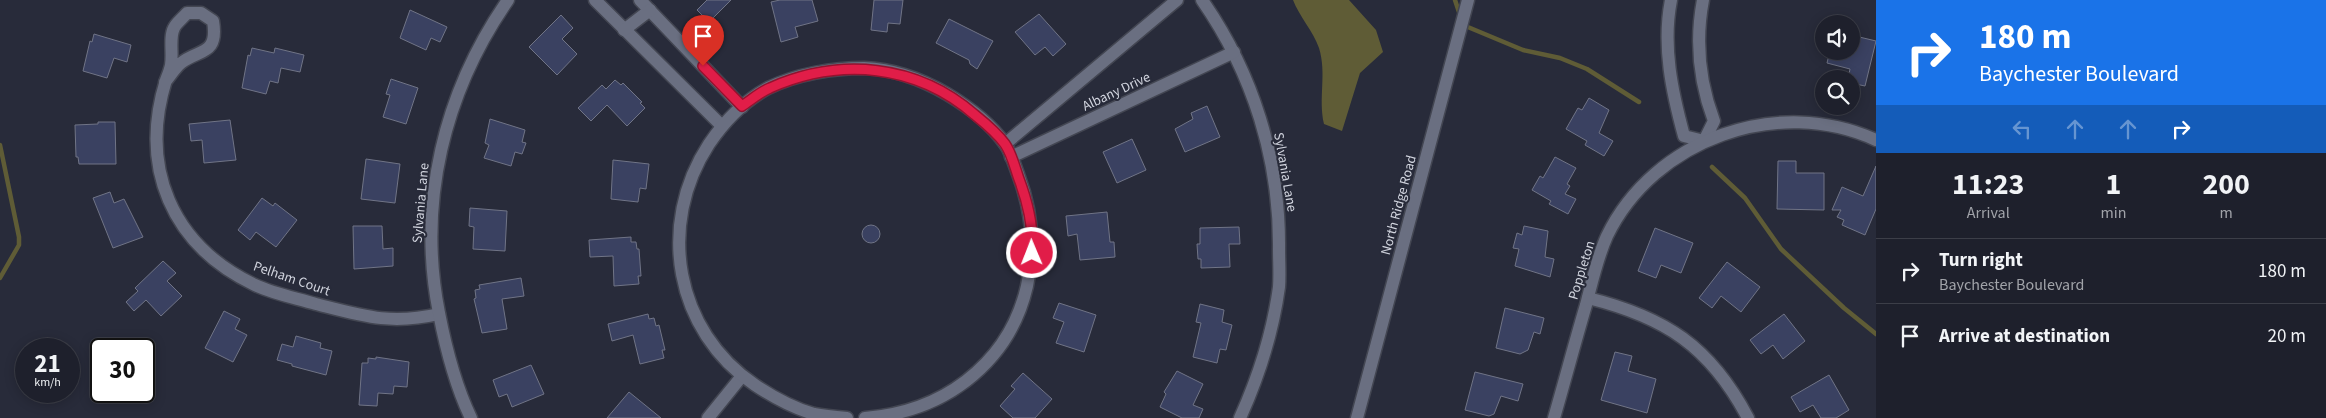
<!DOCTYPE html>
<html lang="en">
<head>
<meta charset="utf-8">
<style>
  :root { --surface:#1e202c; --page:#2b2d38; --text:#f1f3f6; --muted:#a1a3a9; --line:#3c3e48 }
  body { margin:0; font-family:"Source Sans 3",sans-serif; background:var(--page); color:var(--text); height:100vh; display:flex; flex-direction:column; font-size:19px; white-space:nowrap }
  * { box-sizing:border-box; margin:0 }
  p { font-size:16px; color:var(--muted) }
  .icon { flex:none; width:28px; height:28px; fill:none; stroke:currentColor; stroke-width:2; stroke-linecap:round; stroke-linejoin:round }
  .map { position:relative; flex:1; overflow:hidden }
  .details { display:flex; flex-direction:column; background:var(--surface); width:450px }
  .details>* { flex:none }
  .guide { background:#1a73e8; color:#fff; overflow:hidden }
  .tools { position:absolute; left:1815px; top:15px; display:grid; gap:10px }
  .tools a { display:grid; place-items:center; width:45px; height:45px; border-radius:50%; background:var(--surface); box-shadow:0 2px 12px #0003,0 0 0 1px var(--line); font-size:25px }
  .speed { position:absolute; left:15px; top:338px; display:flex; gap:10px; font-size:25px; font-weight:700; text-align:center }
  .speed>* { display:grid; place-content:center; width:65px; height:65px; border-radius:50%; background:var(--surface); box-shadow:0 2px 12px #0003,0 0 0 1px var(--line); line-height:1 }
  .speed small { font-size:12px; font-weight:400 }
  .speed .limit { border:2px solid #111; border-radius:8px; background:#fff; color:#111 }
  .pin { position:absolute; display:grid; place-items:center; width:42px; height:42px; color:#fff; margin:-51px -21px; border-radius:50% 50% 50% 0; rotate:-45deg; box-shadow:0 0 5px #0007 }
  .pin .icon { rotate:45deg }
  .me { position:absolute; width:55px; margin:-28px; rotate:359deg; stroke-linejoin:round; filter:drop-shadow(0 0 4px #0008) }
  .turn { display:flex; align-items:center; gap:18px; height:105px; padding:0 20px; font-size:22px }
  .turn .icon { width:65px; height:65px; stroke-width:2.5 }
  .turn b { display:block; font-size:35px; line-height:42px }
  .lanes { display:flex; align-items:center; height:48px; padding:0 20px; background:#0003; justify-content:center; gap:25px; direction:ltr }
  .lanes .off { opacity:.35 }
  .eta { display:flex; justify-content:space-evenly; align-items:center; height:85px; text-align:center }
  .eta b { font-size:30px; font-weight:700; line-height:35px }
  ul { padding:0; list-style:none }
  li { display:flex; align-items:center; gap:15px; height:65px; padding:0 20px; border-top:1px solid var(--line) }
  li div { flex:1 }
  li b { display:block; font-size:19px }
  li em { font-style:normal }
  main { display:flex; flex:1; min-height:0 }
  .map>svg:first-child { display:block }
  .water { fill:#5f5c36 }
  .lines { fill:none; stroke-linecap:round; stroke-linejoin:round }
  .stream { stroke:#5f5c36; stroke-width:4.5 }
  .building { fill:#3a4161; stroke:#707486 }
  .street-casing { stroke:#434652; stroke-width:15 }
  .secondary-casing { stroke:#434652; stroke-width:15 }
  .street { stroke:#6a6f81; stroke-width:12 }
  .secondary { stroke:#6a6f81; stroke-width:12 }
  .route-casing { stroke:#92132f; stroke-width:12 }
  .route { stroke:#e11d48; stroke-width:9 }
  .labels { text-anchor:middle; stroke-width:4; stroke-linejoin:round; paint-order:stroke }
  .street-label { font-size:14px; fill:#d1d4de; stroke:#282b3a }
</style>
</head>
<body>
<main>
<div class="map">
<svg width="1876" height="418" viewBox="0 0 1876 418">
  <rect width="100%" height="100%" fill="#282b3a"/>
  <path class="water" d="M1293,0h56l27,30 7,22 -23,21 -18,58 -18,-7c-6,-26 3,-50 -5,-76 -6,-17 -20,-32 -26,-48z"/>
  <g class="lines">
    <g class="stream">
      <polyline points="1455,0 1460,15"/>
      <polyline points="1463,25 1523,50 1560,58 1587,69 1639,102"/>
      <polyline points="0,145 19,237 19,245 0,278"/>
      <polyline points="1712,167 1745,198 1781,249 1844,308 1876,334"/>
    </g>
  </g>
  <g class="building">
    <polygon points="707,0 731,0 709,22 697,10"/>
    <polygon points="780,0 812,0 818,21 795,27 798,37 781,42 771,2"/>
    <polygon points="874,0 903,0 900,24 888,23 887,32 871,30"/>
    <polygon points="410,10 447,27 440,42 431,38 426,50 400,38"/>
    <polygon points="1039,14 1066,44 1053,56 1045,47 1035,55 1015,32"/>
    <polygon points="561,15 573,28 562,39 577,54 557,75 529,47"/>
    <polygon points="949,19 993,41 977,69 970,64 969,60 936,43"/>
    <polygon points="94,34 131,45 127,62 114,58 107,78 83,71 90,41 92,42"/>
    <polygon points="1851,35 1876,41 1865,86 1851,83 1851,79 1848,79 1850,69 1827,63 1830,51 1851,51"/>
    <polygon points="252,48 274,53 275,48 304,55 300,72 281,68 278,83 270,81 266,94 242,88 248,55 250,56"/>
    <polygon points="391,79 418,88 406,124 383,117 390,95 386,94"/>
    <polygon points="615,80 621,85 623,83 642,102 640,103 645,108 627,126 607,105 591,121 578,108 602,85 606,89"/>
    <polygon points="1589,98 1609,110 1599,133 1613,141 1604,156 1585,145 1587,141 1566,129 1578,108 1582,110"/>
    <polygon points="1207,106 1220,137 1185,152 1175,129 1193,119 1191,113"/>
    <polygon points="490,119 525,130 522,142 526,143 522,154 515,152 511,166 484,158 489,145 485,143"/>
    <polygon points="230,120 236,160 204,163 202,140 191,141 189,124"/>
    <polygon points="98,122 115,122 116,164 79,164 78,157 76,157 75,125 98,124"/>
    <polygon points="1132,139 1146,170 1117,183 1103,152"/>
    <polygon points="1555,157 1576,168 1567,184 1570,186 1565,194 1576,199 1568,214 1549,204 1551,201 1532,190 1540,176 1543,178"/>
    <polygon points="366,159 400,164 395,203 361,199"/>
    <polygon points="613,160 649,164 646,189 640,188 638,202 611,199"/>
    <polygon points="1778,161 1796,161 1796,173 1824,173 1824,210 1777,209"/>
    <polygon points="1876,166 1876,209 1865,235 1842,225 1844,220 1837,217 1841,210 1832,210 1842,187 1863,196"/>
    <polygon points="110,192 114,203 124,199 143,237 113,248 93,198"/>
    <polygon points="262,198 273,206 275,203 297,220 276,247 256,232 250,240 238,230"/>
    <polygon points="470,208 507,211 505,251 473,249 474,227 469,226"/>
    <polygon points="1107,212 1110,242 1114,242 1115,257 1080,260 1077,234 1068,236 1066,216"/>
    <circle cx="871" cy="234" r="9"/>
    <polygon points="353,226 382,226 383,249 393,248 393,266 354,269"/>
    <polygon points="1524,226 1548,231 1545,257 1554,259 1550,277 1515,266 1519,249 1513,248 1517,233 1522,235"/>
    <polygon points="1239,227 1240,244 1229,244 1230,267 1201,268 1201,259 1198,259 1197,244 1200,244 1200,228"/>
    <polygon points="1655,228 1693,243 1681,273 1661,265 1656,278 1638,271"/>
    <polygon points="631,237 631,242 636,242 637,249 639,249 641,276 638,276 639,284 614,286 613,256 590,257 589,240"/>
    <polygon points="163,261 176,273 167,281 182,296 161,316 146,300 134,311 126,302 138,291 135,288"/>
    <polygon points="1727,262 1760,287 1741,312 1721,296 1712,308 1699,298"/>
    <polygon points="521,278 524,296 502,299 507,329 482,333 474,299 476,298 475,290 480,289 479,285"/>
    <polygon points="1059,303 1096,315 1084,352 1056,343 1064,322 1053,318"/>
    <polygon points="1200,304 1224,310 1222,322 1232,325 1226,350 1220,349 1217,363 1193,357 1201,323 1196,322"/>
    <polygon points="1505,308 1544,318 1540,334 1534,332 1528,350 1520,354 1496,348"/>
    <polygon points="224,311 240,319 235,329 247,335 233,362 205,348"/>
    <polygon points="648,314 649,319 654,318 656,326 659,325 665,350 662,350 664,358 640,364 633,335 612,341 608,324"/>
    <polygon points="1784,314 1805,341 1783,359 1773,345 1761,354 1750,340"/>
    <polygon points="296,336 321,343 320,348 332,351 326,375 292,366 292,364 277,360 282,344 293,347"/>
    <polygon points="1615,352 1632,356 1628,371 1656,379 1647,413 1601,400"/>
    <polygon points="376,357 409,362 407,387 394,386 393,394 378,393 377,406 359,405 362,363 368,363 368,358 376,359"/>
    <polygon points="531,365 544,394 512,407 507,394 499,397 493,380"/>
    <polygon points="1177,371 1203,384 1193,405 1203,409 1199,418 1182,418 1160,407 1166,394 1164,392"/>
    <polygon points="1475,372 1523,384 1518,401 1501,396 1494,414 1489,416 1465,410"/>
    <polygon points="1023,373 1052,399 1035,418 1013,418 1000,406 1015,389 1011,386"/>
    <polygon points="1829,375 1849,410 1836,418 1821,418 1813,405 1800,412 1791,397"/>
    <polygon points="629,392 661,418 607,418"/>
  </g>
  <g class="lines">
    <defs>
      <g id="street">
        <polyline points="595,0 722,126"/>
        <polyline points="640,0 742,107"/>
        <path d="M1202,0c51,73 78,160 77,249 0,13 1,26 0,38 -6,44 -21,91 -39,131"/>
        <path d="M1671,0c-9,46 1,92 13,136l20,5"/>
        <path d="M1703,0c-8,42 -4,81 11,121l-10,20"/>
        <polyline points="624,30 650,10"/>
        <path d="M165,82c5,-6 10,-14 16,-19 17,-14 38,-7 32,-42l-12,-8h-14c-4,5 -11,10 -13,15 -5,9 -1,26 -3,37 -1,5 -3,10 -5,15 -27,87 5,165 89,205 19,9 41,13 61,19 47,12 74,21 123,10"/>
        <polyline points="1005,144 1177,0"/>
        <polyline points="1011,157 1234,52"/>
        <path d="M1588,298c77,19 122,48 160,120"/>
        <path d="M471,418c-16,-33 -25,-69 -32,-105 -22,-110 5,-221 69,-313"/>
        <polyline points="708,418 742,376"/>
        <path d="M847,418c-11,-1 -22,-2 -33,-4 -21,-6 -41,-17 -59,-29 -80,-54 -99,-160 -46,-241 15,-22 35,-43 59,-56 29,-14 65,-20 96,-20 29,1 59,12 83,26 20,12 44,30 58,50 6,8 9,20 13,30 28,74 13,157 -52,207 -30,23 -64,34 -101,37"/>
        <path d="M1554,418c11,-38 21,-76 32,-113 6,-23 11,-47 21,-69 47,-97 171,-141 269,-96"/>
      </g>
      <polyline id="secondary" points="1357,418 1468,0"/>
    </defs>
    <use href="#street" class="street-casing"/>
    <use href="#secondary" class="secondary-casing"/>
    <use href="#street" class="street"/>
    <use href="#secondary" class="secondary"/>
  </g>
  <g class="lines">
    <defs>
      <path id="route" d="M703,66l39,40c9,-6 18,-14 28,-18 70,-31 147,-24 205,27 10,8 22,18 30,29 7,10 10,24 14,35 9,24 15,49 13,74"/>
    </defs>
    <use href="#route" class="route-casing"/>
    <use href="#route" class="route"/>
  </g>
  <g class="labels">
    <g class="street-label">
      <text transform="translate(1116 91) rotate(-25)" y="5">Albany Drive</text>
      <text transform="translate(1286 172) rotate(80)" y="5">Sylvania Lane</text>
      <text transform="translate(420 203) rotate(-85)" y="5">Sylvania Lane</text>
      <text transform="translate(1398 205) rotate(-75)" y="5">North Ridge Road</text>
      <text transform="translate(1581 270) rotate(-73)" y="5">Poppleton</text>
      <text transform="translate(292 278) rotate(19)" y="5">Pelham Court</text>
    </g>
  </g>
</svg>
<div class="tools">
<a><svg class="icon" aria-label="sound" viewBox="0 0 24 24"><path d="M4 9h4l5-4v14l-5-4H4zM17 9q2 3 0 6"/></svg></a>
<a><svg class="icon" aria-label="search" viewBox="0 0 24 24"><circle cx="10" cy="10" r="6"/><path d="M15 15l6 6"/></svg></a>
</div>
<div class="speed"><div>21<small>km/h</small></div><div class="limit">30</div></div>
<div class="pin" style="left:703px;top:66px;background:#d93025"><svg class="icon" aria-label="arrive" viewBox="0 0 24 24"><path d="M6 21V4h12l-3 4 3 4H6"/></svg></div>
<svg class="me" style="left:1032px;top:253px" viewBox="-20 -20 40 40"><circle r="17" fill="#e11d48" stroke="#fff" stroke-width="3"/><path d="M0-11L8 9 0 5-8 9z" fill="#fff"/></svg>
</div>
<section class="details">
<div class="guide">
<div class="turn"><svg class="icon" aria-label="right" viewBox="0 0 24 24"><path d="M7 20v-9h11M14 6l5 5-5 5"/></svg><div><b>180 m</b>Baychester Boulevard</div></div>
<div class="lanes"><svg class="icon off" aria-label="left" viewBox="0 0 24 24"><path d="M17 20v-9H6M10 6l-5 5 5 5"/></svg><svg class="icon off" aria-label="ahead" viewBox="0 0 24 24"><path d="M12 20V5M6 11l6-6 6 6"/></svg><svg class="icon off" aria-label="ahead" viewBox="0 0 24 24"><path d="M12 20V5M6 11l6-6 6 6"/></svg><svg class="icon" aria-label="right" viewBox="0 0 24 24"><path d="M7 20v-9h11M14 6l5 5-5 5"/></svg></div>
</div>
<div class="eta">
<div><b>11:23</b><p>Arrival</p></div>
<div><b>1</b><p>min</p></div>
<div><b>200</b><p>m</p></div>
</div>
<ul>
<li><svg class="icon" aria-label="right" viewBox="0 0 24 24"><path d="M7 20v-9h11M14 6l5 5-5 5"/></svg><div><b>Turn right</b><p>Baychester Boulevard</p></div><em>180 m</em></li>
<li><svg class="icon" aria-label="arrive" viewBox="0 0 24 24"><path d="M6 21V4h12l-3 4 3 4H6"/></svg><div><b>Arrive at destination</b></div><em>20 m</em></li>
</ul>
</section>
</main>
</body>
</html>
